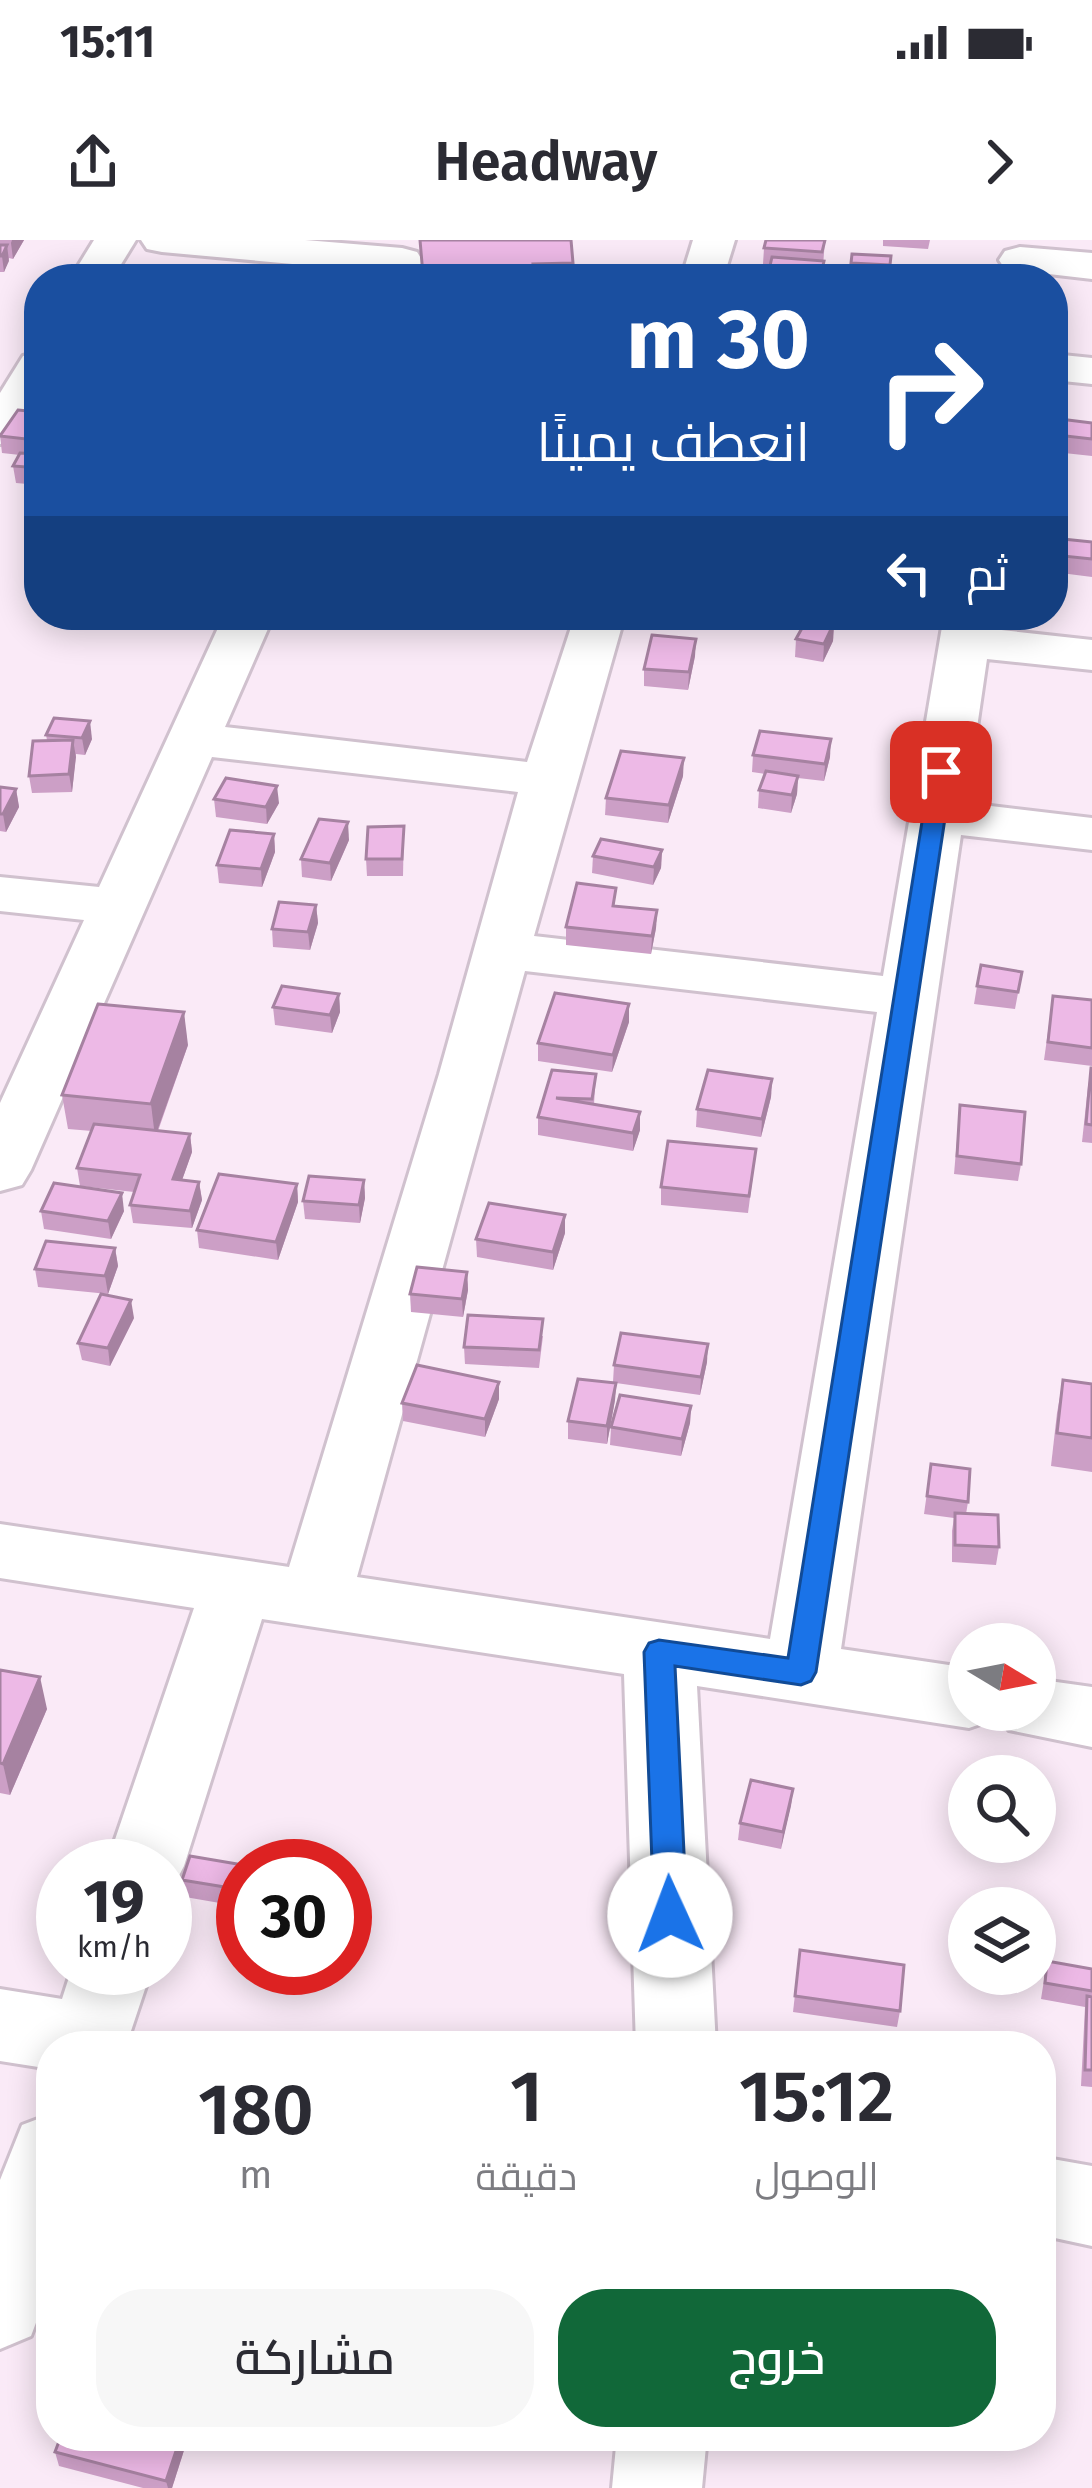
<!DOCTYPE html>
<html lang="ar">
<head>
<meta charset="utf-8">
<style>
  :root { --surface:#fff; --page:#f7f7f7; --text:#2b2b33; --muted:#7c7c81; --accent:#116839 }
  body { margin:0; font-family:"Fira Sans",Cairo,sans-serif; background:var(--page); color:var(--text); direction:rtl; height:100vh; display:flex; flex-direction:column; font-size:45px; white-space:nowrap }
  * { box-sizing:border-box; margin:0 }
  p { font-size:39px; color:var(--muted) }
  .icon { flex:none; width:66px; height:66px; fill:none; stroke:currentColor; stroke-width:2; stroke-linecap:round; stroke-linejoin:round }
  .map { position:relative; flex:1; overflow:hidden; direction:ltr }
  .details { position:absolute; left:36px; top:1791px; width:1020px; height:420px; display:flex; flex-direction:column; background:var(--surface); border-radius:48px; box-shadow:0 6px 30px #0003; direction:rtl }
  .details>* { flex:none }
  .banner { position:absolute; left:24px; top:24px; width:1044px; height:366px; border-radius:48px; box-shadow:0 6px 30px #0003; direction:rtl; background:#1a4fa0; color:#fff; overflow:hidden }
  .needle { width:78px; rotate:100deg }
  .buttons { position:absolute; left:948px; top:1383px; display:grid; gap:24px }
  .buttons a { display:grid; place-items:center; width:108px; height:108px; border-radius:50%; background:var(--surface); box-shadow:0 6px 30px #0003; font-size:60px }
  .speed { position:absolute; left:36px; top:1599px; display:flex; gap:24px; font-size:60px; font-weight:700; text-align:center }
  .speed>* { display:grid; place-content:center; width:156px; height:156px; border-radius:50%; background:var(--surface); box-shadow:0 6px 30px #0003; line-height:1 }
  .speed small { font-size:30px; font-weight:400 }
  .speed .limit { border:18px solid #d22; background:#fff; color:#111 }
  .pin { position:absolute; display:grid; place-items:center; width:102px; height:102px; color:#fff; margin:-51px; border-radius:24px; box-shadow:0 6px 18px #0006 }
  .me { position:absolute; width:132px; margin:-66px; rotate:358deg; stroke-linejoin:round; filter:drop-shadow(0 0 9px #0008) }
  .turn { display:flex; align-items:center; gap:42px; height:252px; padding:0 60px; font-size:54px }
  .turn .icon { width:156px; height:156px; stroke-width:2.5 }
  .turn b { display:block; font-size:84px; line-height:102px }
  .then { display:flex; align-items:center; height:114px; padding:0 60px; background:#0003; gap:24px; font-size:45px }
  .eta { display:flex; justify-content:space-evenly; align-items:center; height:204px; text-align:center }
  .eta b { font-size:72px; font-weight:600; line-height:84px }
  .cta { display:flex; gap:24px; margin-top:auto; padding:24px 60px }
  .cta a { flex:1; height:138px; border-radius:48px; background:var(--accent); color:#fff; font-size:48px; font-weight:600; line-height:138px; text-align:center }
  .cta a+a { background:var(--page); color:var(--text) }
  .status { display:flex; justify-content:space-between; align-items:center; height:84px; padding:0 60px; background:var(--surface); direction:ltr }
  .status svg { height:33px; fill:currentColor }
  header { display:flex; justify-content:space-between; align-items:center; height:156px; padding:0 60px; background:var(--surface); font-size:54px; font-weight:600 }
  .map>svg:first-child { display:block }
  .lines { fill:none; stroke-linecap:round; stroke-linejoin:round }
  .minor-casing { stroke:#d0c1ce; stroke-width:6 }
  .minor { fill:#fff; fill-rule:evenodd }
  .wall { fill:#cc9fc6 }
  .shaded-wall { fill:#a682a1 }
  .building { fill:#edb9e6; stroke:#a682a1; stroke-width:3 }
  .route { fill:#1a73e8; stroke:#114b97; stroke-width:3 }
</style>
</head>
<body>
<div class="status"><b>15:11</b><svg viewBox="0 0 49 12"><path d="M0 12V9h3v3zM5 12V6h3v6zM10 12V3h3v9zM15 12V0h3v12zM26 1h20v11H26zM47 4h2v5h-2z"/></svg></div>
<header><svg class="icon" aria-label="forward" viewBox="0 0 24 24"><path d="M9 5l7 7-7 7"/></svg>Headway<svg class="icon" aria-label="share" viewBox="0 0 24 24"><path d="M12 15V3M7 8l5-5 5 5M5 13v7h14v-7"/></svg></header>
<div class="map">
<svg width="1092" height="2248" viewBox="0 0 1092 2248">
  <rect width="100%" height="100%" fill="#faeaf7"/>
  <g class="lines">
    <defs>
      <g id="minor">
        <polygon points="94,0 136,0 112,39 70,39"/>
        <polygon points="141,0 305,0 402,8 417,12 423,21 417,30 402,34 162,12 147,9"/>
        <polygon points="693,0 735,0 723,39 681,39"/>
        <polygon points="1020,7 1092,13 1092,39 1005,29 999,20 1005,11"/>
        <polygon points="39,112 39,162 16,200 0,204 0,153 23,116"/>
        <polygon points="1053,114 1092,118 1092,144 1053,140"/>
        <path d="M224,375h50l-49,112 302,35 48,-147h50l-91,321 349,40 61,-361h50l-2,14 100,11v30l-105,-11 -21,144 126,15v32l-131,-15 -120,814 128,19v42h66v-31l57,8v60l-83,-17 -10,-19 -4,8 -26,9 -272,-42 19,360h-80l-12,-372 -362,-55 -78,247 -12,23 -7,3v-26h-59l88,-258 -194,-30v-54l289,43 150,-493 79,-282 -306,-35 -181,413 -9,15 -22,6v-88l84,-183 -84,-9v-34l99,10zM525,731l352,41 -107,627 -413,-62z"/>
        <polygon points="72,1728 152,1728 126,1806 51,1806 51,1829 0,1821 0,1749 62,1759"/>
        <polygon points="51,1874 51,2043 31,2096 0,2109 0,1940 22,1885"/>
        <polygon points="1041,1917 1092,1926 1092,2006 1041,1995"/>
        <polygon points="617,2196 707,2196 702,2248 612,2248"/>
      </g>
    </defs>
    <use href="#minor" class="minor-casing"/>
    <use href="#minor" class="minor"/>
  </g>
  <g class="wall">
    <polygon points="0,0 24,0 13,19 9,18 4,32 0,32"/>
    <polygon points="420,0 573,23 573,39 422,39"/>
    <polygon points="825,0 822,39 768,39 770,24 763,24 764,8"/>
    <polygon points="883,0 930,0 928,9 883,6"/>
    <polygon points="852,14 891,16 889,39 850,39"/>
    <polygon points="39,172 39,199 29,214 39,214 39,245 16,243 13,226 20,215 2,213 0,196"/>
    <polygon points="1060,179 1092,183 1092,216 1055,212"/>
    <polygon points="1053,298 1092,302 1092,337 1053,332"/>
    <polygon points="834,383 833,401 823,422 795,417 796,399"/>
    <polygon points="695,416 688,450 644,446 644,429"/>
    <polygon points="46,495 92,499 85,515 76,514 72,552 32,553 29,536 47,500"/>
    <polygon points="753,515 830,517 824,541 798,538 797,554 791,573 758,568 759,550 765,534 752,532"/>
    <polygon points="683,536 668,583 605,575 606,558"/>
    <polygon points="0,547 16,549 19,567 6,592 0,591"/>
    <polygon points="214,559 279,563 267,584 216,577"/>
    <polygon points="404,586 403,636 367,636 366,619"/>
    <polygon points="274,594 275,612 262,647 219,643 217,625"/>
    <polygon points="349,600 331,641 302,637 301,619"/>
    <polygon points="662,610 661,628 653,645 592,633 593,616"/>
    <polygon points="316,665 318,683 310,710 273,707 272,689"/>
    <polygon points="616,666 657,670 656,688 651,714 566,705 566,687"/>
    <polygon points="1022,732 1015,769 974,764 977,746"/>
    <polygon points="339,754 340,772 332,793 275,785 273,767"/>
    <polygon points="1053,756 1092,760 1092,826 1044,820"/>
    <polygon points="629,782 612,832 538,821 538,803"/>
    <polygon points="188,805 158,891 190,894 192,912 182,940 199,942 202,960 192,988 133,983 130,965 134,952 80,946 77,928 92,891 68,889 62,855"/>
    <polygon points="1092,828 1092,903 1082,902 1088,846"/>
    <polygon points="596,834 594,864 640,890 633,911 538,895 538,877"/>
    <polygon points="772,839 771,857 761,897 696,887 697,869"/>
    <polygon points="960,865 1021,924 1018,941 954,934"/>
    <polygon points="754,927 748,973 661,965 661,947"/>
    <polygon points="364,940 365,958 360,983 305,979 303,961"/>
    <polygon points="297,944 298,962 278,1020 199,1008 197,990"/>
    <polygon points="41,971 124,971 111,999 44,989"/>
    <polygon points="565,993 553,1030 477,1017 476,999"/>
    <polygon points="115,1008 118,1026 108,1054 38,1047 35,1029"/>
    <polygon points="467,1032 468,1050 463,1077 411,1072 410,1054"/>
    <polygon points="134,1078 110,1126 82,1120 78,1103"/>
    <polygon points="543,1096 539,1128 465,1124 464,1107"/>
    <polygon points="707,1122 700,1155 616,1143 615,1160 607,1204 568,1199 568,1181 613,1142 614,1125"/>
    <polygon points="1063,1140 1092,1144 1092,1232 1051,1226 1057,1173"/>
    <polygon points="499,1142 499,1159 485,1197 403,1181 402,1163"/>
    <polygon points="691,1166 690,1183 681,1216 610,1205 611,1187"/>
    <polygon points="931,1224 968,1262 966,1274 999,1307 996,1325 952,1322 952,1291 954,1278 924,1274"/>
    <polygon points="0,1430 47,1469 10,1555 0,1553"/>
    <polygon points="793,1549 781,1609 738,1600 740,1583"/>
    <polygon points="243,1626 243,1667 185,1657 182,1640"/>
    <polygon points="800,1710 900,1771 897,1787 793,1772"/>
    <polygon points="1047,1721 1092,1729 1092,1847 1081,1846 1085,1767 1041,1759"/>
    <polygon points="61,2196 184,2196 186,2204 172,2248 143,2248 59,2226 55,2212"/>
  </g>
  <g class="shaded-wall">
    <polygon points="12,0 24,0 13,19 11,3"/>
    <polygon points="7,5 9,21 4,32 2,16"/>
    <polygon points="39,179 39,199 28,215 26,199"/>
    <polygon points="834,383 833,401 823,422 824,404"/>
    <polygon points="696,399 695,416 688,450 689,432"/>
    <polygon points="90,481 92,499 85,515 82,498"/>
    <polygon points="831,499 830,517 824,541 825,524"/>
    <polygon points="73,500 76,517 72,552 69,534"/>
    <polygon points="684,518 683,536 668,583 669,565"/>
    <polygon points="798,536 797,554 791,573 792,555"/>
    <polygon points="277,546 279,563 267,584 266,567"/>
    <polygon points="16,549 19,567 6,592 3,574"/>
    <polygon points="348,582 349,600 331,641 330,623"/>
    <polygon points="274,594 275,612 262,647 261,629"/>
    <polygon points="662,610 661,628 653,645 654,627"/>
    <polygon points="316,665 318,683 310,710 308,692"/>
    <polygon points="657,670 656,688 651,714 652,696"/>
    <polygon points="339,754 340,772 332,793 330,775"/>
    <polygon points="629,764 629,782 612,832 613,815"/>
    <polygon points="184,772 188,805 155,897 151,864"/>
    <polygon points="772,839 771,857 761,897 762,879"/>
    <polygon points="640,872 640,890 633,911 633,893"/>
    <polygon points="190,894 192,912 176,957 173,939"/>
    <polygon points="364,940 365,958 360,983 359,965"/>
    <polygon points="199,942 202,960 192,988 190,971"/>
    <polygon points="297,944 298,962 278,1020 276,1002"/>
    <polygon points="122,953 124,971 111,999 108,981"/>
    <polygon points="565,975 565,993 553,1030 553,1012"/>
    <polygon points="115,1008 118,1026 108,1054 105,1036"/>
    <polygon points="467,1032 468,1050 463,1077 462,1059"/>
    <polygon points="131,1060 134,1078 110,1126 108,1108"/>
    <polygon points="708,1104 707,1122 700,1155 701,1137"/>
    <polygon points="499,1142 499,1159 485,1197 485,1179"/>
    <polygon points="616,1143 615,1160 607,1204 607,1186"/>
    <polygon points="691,1166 690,1183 681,1216 682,1199"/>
    <polygon points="40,1437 47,1469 10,1555 3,1524"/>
    <polygon points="793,1549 791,1566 781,1609 783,1592"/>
    <polygon points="181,2196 184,2196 186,2204 172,2248 168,2248 166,2241"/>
  </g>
  <g class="building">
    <polygon points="420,0 571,0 573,23 533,24 534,32 423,35"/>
    <polygon points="766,0 825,0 822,12 764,8"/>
    <polygon points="0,5 7,5 2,16 0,16"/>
    <polygon points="852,14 891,16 890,25 851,23"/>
    <polygon points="772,17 824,21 821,34 769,30"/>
    <polygon points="142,36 177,39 140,39"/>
    <polygon points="18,170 39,172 39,179 26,199 0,196"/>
    <polygon points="1060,179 1092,183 1092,199 1057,195"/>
    <polygon points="20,213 39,214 39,228 13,226"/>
    <polygon points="1053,298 1092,302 1092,319 1053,315"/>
    <polygon points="807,379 834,383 824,404 796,399"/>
    <polygon points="652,395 696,399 689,432 644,429"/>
    <polygon points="54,478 90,481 82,498 46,495"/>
    <polygon points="760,491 831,499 825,524 753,515"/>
    <polygon points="73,500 69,534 29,536 33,501"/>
    <polygon points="621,511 684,518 669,565 606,558"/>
    <polygon points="766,531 798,536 792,555 759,550"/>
    <polygon points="226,538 277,546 266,567 214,559"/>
    <polygon points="0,547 16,549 3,574 0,574"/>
    <polygon points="319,579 348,582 330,623 301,619"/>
    <polygon points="404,586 402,619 366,619 368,587"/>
    <polygon points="230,590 274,594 261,629 217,625"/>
    <polygon points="601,599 662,610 654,627 593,616"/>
    <polygon points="577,643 616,648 613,666 657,670 652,696 566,687"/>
    <polygon points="279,662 316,665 308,692 272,689"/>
    <polygon points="981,725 1022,732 1018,752 977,746"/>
    <polygon points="282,746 339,754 330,775 273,767"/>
    <polygon points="555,753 629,764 613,815 538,803"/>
    <polygon points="1053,756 1092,760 1092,808 1048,802"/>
    <polygon points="98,764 184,772 151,864 62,855"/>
    <polygon points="1091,828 1092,828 1092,885 1086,884"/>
    <polygon points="552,830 596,834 592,859 556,858 640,872 633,893 538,877"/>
    <polygon points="708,830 772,839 762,879 697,869"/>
    <polygon points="960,865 1025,872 1021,924 957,916"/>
    <polygon points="94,884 190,894 173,939 199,942 190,971 130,965 140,935 77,928"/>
    <polygon points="668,901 756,909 749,956 661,947"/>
    <polygon points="219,934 297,944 276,1002 197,990"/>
    <polygon points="309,936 364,940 359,965 303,961"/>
    <polygon points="54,943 122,953 108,981 41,971"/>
    <polygon points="489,963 565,975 553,1012 476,999"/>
    <polygon points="46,1001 115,1008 105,1036 35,1029"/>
    <polygon points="417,1027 467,1032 462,1059 410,1054"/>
    <polygon points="101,1054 131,1060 108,1108 78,1103"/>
    <polygon points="468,1075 543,1079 539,1110 464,1107"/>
    <polygon points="621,1093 708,1104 701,1137 614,1125"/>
    <polygon points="417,1125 499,1142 485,1179 402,1163"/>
    <polygon points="578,1139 616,1143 607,1186 568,1181"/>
    <polygon points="1063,1140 1092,1144 1092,1198 1057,1193"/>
    <polygon points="620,1155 691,1166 682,1199 611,1187"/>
    <polygon points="931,1224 970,1229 968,1262 927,1256"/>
    <polygon points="955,1273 998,1275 999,1307 955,1305"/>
    <polygon points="0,1430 40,1437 3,1524 0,1523"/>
    <polygon points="751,1540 793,1549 783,1592 740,1583"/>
    <polygon points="190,1616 249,1626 243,1626 243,1650 182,1640"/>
    <polygon points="800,1710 904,1725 900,1771 795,1756"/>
    <polygon points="1047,1721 1092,1729 1092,1751 1045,1743"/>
    <polygon points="1087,1756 1092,1757 1092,1830 1085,1830"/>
    <polygon points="61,2196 181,2196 166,2241 55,2212"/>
  </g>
  <polygon class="route" points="941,526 952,532 816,1432 811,1441 801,1445 675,1426 687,1675 682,1684 670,1689 659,1684 654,1675 644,1412 649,1403 659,1400 788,1418 930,532"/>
</svg>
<div class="buttons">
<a><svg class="needle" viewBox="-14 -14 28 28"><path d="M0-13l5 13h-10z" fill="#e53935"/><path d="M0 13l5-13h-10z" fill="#7c7c81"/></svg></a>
<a><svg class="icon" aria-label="search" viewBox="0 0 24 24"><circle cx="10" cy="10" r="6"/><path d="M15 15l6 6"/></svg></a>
<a><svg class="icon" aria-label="layers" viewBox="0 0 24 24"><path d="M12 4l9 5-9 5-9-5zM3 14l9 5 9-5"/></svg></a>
</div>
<div class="speed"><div>19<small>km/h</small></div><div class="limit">30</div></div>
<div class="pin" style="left:941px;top:532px;background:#d93025"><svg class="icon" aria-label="arrive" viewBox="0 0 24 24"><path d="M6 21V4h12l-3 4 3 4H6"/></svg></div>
<svg class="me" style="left:670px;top:1675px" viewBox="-20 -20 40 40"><circle r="19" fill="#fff"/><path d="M0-13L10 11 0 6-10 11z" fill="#1a73e8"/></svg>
<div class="banner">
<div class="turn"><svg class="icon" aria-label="right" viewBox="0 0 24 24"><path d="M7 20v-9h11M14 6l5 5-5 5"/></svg><div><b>30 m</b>انعطف يمينًا</div></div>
<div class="then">ثم<svg class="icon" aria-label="left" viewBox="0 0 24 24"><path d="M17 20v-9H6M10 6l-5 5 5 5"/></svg></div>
</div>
<section class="details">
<div class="eta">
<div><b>15:12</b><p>الوصول</p></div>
<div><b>1</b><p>دقيقة</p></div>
<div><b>180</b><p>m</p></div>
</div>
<div class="cta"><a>خروج</a><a>مشاركة</a></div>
</section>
</div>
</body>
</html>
